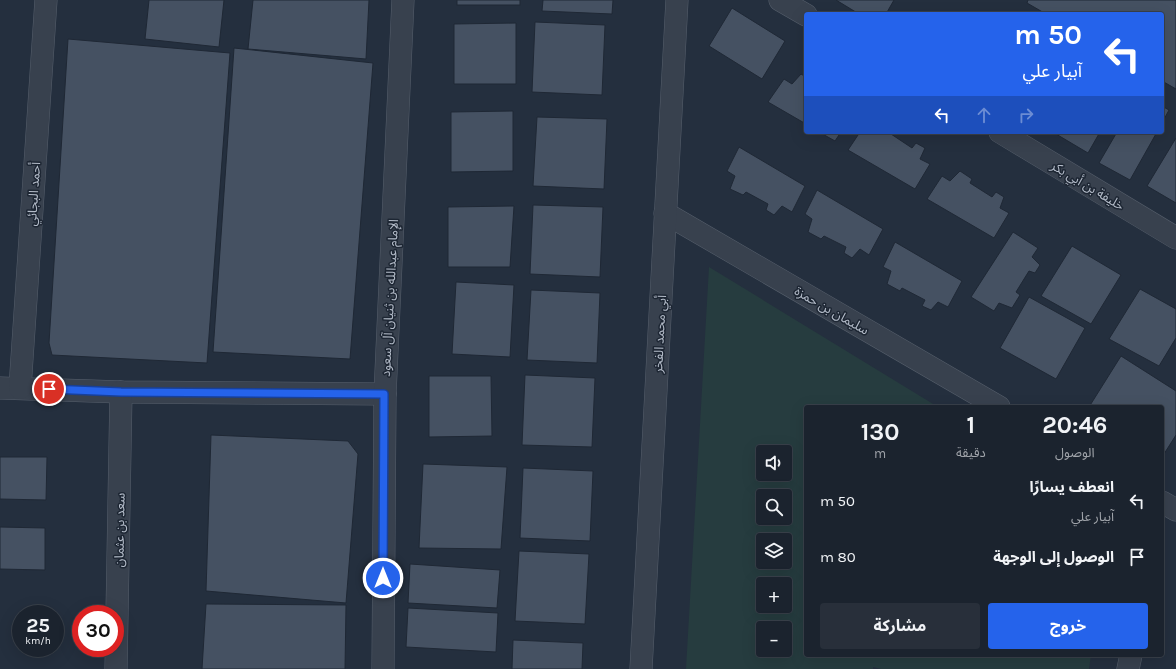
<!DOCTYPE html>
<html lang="ar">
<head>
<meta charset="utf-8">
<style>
  :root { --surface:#1b232e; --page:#282f3a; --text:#f1f3f6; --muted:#a0a4aa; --line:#39404a; --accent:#2563eb }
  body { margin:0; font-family:Karla,"Noto Sans Arabic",sans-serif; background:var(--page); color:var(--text); direction:rtl; height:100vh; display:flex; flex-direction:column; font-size:15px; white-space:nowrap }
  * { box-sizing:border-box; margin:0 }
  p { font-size:13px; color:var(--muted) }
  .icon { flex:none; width:22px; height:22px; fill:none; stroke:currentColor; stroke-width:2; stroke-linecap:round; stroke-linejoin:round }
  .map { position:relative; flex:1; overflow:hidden; direction:ltr }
  .drawer { position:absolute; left:804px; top:405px; width:360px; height:252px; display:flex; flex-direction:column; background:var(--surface); border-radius:4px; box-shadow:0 4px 16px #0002,0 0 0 1px var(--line); direction:rtl }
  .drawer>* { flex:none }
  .hud { position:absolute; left:804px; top:12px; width:360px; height:122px; border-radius:4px; box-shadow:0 4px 16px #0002,0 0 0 1px var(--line); direction:rtl; background:#2563eb; color:#fff; overflow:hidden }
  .fabs { position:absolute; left:756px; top:445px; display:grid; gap:8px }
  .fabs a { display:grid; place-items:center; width:36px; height:36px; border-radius:4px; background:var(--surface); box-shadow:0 4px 16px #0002,0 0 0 1px var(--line); font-size:20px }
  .speed { position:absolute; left:12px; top:605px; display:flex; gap:8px; font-size:20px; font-weight:700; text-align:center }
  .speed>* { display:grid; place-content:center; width:52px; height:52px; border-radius:50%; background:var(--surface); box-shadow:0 4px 16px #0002,0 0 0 1px var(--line); line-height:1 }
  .speed small { font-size:10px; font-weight:400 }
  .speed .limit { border:6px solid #d22; background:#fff; color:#111 }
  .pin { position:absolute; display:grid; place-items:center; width:34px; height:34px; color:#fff; margin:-17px; border:2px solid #fff; border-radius:50%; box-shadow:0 1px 4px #0007 }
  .me { position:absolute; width:44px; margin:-22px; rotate:0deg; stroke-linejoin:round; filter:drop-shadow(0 0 3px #0008) }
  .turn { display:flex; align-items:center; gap:14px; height:84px; padding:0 16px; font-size:18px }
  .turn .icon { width:52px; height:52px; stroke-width:2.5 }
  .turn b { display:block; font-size:28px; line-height:34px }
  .lanes { display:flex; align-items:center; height:38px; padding:0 16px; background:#0003; justify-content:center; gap:20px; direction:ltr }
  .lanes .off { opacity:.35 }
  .eta { display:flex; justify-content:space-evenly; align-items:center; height:68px; text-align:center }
  .eta b { font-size:24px; font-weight:700; line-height:28px }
  .button { display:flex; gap:8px; margin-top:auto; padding:8px 16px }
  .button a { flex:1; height:46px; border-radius:4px; background:var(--accent); color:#fff; font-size:16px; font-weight:700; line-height:46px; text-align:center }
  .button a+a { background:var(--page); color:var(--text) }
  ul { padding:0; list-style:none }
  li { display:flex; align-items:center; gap:12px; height:56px; padding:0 16px }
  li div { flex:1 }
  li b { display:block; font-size:15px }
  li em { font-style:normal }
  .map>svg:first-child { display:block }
  .green { fill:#263c3f; fill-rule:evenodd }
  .building { fill:#455162; stroke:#1f2835 }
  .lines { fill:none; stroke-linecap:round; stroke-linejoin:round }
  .street-casing { stroke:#565f6c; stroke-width:23 }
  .street { stroke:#38414e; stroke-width:22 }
  .route-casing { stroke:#184099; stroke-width:10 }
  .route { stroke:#2563eb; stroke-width:7 }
  .labels { text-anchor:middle; stroke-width:3; stroke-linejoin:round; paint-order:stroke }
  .street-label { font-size:13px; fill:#b4bcc9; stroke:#1d2633 }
</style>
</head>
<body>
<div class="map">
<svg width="1176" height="669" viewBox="0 0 1176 669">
  <rect width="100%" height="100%" fill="#242f3e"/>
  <path class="green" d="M709,267l229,140h-132v248h285l-2,14h-208l-8,-2v2h-187zM763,452h22v22h-22zM763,496h22v22h-22zM763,540h22v22h-22zM763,584h22v22h-22zM763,628h22v22h-22z"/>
  <g class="building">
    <polygon points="149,0 224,0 219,47 145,39"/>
    <polygon points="253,0 369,0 366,59 248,49"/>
    <rect x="457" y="0" width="63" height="5"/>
    <polygon points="543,0 613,0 612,14 542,11"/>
    <polygon points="836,0 894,0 886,14 859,14"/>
    <polygon points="1028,0 1176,0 1176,89 1162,81 1162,14 1046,14 1027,3"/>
    <polygon points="732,8 785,41 762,79 709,46"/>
    <polygon points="535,22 605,25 602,95 532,92"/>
    <polygon points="516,23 516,84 454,84 454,24"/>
    <polygon points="68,39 230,53 207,363 52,355 49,343"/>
    <polygon points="234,48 373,63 350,359 213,352"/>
    <polygon points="801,74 806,77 806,124 768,102 784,79 792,84"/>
    <polygon points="1162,106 1169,110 1162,123"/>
    <polygon points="513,111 513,171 451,172 451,112"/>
    <polygon points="537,117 607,119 604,189 533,186"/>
    <polygon points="819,132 841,132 835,141"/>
    <polygon points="860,132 892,132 891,134 912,148 916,143 925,148 920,159 930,164 915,189 848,150"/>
    <polygon points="1057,132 1100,132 1088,153 1056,134"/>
    <polygon points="1117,132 1157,132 1130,180 1099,163"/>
    <polygon points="1176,138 1176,203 1147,186"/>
    <polygon points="739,147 805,186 792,212 782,206 774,215 766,210 768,204 746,192 743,195 730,189 735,176 727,171"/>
    <polygon points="960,171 972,179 970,183 992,197 996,192 1004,197 1000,208 1009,213 994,238 927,199 942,176 950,181"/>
    <polygon points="817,190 883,229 869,255 860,249 852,258 844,253 846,247 824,236 821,239 808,232 812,219 805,214"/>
    <polygon points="533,205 603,207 600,277 530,274"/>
    <polygon points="514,206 510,267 448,267 448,207"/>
    <polygon points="1013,232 1038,248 1032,257 1040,265 1035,273 1029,271 1016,292 1020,295 1012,308 999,303 994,311 971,297"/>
    <polygon points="895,242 962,281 948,307 938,302 931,310 922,306 925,300 902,288 900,291 887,284 891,271 883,267"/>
    <polygon points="1072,246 1121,275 1091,324 1041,296"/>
    <polygon points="456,282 514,285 510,357 452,354"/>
    <polygon points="1140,289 1176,309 1176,338 1159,366 1109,339"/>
    <polygon points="531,290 600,293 597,363 527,360"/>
    <polygon points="1029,297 1085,328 1056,379 1000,348"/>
    <polygon points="1121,356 1176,391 1176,435 1164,454 1162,453 1162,407 1089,407"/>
    <polygon points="525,375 595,378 592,447 522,445"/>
    <polygon points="429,376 491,376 492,436 429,437"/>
    <polygon points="211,435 348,441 358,454 346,603 206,591"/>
    <polygon points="0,457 47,457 46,500 0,499"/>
    <polygon points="423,464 507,467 501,549 419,548"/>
    <polygon points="523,468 593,471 590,541 520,538"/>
    <polygon points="0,527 45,528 45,570 0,569"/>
    <polygon points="519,551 589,554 585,624 515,621"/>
    <polygon points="410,564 500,570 497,608 408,603"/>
    <polygon points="206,604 346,605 345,669 202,669"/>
    <polygon points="408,608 498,613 496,652 406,647"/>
    <polygon points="513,640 583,643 582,669 512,669"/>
  </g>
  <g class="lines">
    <defs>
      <g id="street">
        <polyline points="780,0 806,15"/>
        <polyline points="1000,132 1176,238"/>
        <polyline points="665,213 999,407"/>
        <polyline points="0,388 121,392 385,394"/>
        <polyline points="20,388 46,0"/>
        <polyline points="1162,502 1176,510"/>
        <polyline points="116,669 121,392"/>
        <polyline points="383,669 385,394 403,0"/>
        <polyline points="641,669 677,0"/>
        <polyline points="1128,669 1131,655"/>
      </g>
    </defs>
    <use href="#street" class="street-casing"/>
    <use href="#street" class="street"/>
  </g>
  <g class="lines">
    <defs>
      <polyline id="route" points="49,389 121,392 384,394 383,578"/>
    </defs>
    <use href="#route" class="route-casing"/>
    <use href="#route" class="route"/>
  </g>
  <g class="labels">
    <g class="street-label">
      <text transform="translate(1088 185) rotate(31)" y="5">خليفة بن أبي بكر</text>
      <text transform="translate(33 194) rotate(-86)" y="5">أحمد البجائي</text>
      <text transform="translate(389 298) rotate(-87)" y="5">الإمام عبدالله بن ثنيان آل سعود</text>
      <text transform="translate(832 310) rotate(30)" y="5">سليمان بن حمزة</text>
      <text transform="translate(659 334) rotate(-87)" y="5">أبي محمد الفخر</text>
      <text transform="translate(119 530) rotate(-89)" y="5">سعد بن عثمان</text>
    </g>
  </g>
</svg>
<div class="fabs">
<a><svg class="icon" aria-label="sound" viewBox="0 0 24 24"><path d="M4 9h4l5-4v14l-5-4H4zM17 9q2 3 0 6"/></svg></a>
<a><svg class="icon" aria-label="search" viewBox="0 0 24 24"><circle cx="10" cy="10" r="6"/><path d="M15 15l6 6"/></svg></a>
<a><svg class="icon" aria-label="layers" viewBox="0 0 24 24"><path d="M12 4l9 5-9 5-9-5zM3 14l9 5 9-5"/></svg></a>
<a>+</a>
<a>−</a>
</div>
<div class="speed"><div>25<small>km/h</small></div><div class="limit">30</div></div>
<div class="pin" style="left:49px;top:389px;background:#d93025"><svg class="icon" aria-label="arrive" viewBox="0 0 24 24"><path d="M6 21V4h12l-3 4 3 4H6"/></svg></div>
<svg class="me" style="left:383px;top:578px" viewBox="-20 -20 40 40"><circle r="17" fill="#2563eb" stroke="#fff" stroke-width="3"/><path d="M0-11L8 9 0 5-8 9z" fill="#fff"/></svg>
<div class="hud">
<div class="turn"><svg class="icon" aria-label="left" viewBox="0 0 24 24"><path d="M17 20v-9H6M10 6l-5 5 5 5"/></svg><div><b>50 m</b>آبيار علي</div></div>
<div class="lanes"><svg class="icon" aria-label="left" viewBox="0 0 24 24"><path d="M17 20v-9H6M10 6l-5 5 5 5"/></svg><svg class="icon off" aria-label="ahead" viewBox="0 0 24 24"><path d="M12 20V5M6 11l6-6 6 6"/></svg><svg class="icon off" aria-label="right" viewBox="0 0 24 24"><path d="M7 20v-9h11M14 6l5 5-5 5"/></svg></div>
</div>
<section class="drawer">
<div class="eta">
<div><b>20:46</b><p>الوصول</p></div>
<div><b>1</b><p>دقيقة</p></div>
<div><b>130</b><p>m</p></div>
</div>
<ul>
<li><svg class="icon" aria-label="left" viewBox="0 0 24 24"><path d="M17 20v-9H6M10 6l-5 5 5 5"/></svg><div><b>انعطف يسارًا</b><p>آبيار علي</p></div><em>50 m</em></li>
<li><svg class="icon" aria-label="arrive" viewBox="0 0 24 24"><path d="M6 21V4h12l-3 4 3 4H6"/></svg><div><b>الوصول إلى الوجهة</b></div><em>80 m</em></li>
</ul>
<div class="button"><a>خروج</a><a>مشاركة</a></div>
</section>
</div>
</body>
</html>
